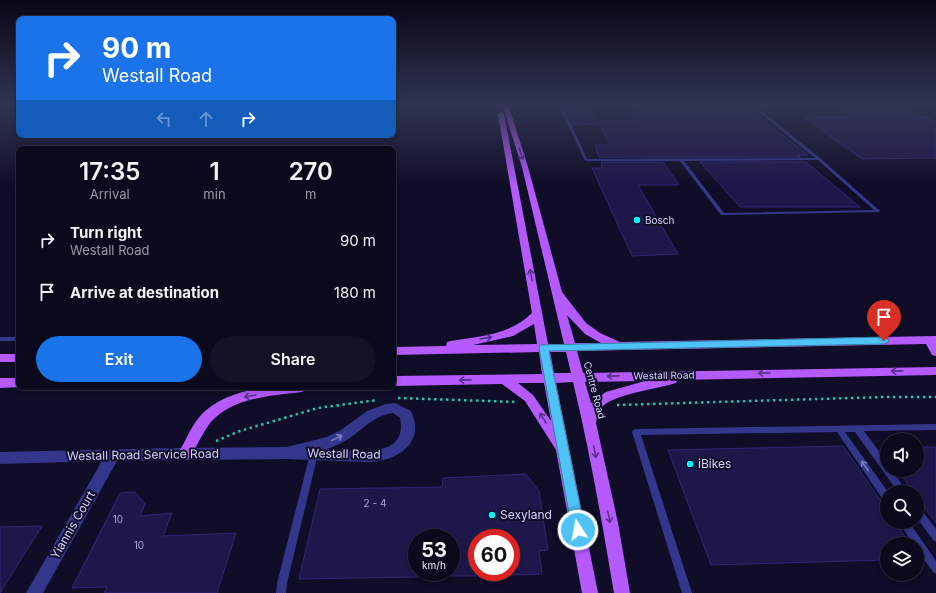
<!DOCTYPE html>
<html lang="en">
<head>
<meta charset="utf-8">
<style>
  :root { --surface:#0b0a1d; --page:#141326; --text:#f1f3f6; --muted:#9a9aa4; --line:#2b2b3b; --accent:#1a73e8 }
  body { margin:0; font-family:Inter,sans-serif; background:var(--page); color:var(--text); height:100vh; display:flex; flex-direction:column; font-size:15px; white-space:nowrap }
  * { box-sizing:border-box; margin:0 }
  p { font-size:13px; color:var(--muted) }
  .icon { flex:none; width:22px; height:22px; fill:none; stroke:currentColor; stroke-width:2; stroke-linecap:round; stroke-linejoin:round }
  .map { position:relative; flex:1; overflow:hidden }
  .details { position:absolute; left:16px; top:146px; width:380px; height:244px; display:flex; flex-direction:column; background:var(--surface); border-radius:8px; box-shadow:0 2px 6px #0003,0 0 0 1px var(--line) }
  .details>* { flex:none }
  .top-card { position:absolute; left:16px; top:16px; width:380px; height:122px; border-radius:8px; box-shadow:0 2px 6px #0003,0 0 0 1px var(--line); background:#1a73e8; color:#fff; overflow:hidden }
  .buttons { position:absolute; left:880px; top:433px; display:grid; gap:8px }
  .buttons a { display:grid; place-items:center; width:44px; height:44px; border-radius:50%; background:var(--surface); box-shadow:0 2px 6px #0003,0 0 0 1px var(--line); font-size:20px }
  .speed { position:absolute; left:408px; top:529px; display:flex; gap:8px; font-size:20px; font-weight:700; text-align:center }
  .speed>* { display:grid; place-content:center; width:52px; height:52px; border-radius:50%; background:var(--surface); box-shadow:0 2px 6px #0003,0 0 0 1px var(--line); line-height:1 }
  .speed small { font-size:10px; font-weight:400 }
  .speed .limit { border:6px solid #d22; background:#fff; color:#111 }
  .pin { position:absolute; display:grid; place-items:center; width:34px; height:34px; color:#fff; margin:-41px -17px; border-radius:50% 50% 50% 0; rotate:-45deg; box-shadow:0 0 4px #0007 }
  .pin .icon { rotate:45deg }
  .me { position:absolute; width:44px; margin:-22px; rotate:349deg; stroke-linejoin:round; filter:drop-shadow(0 0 3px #0008) }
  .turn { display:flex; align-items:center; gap:14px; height:84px; padding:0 20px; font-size:18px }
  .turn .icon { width:52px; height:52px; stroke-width:2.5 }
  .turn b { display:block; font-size:28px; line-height:34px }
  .lanes { display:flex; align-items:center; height:38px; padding:0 20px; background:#0003; justify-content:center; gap:20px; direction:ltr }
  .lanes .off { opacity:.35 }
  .eta { display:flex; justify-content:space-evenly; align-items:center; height:68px; text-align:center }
  .eta b { font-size:24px; font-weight:600; line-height:28px }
  .action { display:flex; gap:8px; margin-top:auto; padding:8px 20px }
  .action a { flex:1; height:46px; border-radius:24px; background:var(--accent); color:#fff; font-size:16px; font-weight:600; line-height:46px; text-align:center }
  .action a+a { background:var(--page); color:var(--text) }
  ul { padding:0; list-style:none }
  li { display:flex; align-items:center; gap:12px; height:52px; padding:0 20px }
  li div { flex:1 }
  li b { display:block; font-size:15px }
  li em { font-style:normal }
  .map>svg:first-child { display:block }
  .building { fill:#1e174a; stroke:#312779 }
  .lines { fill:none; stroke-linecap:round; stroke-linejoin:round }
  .path { stroke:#23c3ae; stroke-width:2.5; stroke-dasharray:2.5 3.5; stroke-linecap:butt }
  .lane { fill:#33368b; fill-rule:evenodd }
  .street { fill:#33368b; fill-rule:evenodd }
  .primary { fill:#b55aff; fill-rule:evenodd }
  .oneway { stroke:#5a3088 }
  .oneway2 { stroke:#7c7dbf }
  .route { fill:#4fc3f7; stroke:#337fa1 }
  .poi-dot { fill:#00f7fe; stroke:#0f0d27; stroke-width:1.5 }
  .labels { text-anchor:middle; stroke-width:4; stroke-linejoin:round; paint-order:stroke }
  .poi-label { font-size:10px; fill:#d5d3ff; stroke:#0f0d27; text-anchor:start }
  .street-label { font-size:10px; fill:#d5d3ff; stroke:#0f0d27 }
  .near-number-label { font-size:10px; fill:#a7a4d2 }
  .near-street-label { font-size:12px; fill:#d5d3ff; stroke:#0f0d27 }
  .near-poi-label { font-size:12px; fill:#d5d3ff; stroke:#0f0d27; text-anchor:start }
</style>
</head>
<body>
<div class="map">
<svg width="936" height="593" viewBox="0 0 936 593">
  <rect width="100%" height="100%" fill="#0f0d27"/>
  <g class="building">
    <polygon points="564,104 586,104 598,124 573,125"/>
    <polygon points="656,104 743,104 808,155 798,155 800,157 599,157 595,145 610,145 597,120 636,120 630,112 661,111"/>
    <polygon points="832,104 895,104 919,117 927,117 936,122 936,158 862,159 804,118 853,117"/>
    <polygon points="601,162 663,162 679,185 638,185 678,254 632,256 592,168 602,168"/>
    <polygon points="700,162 806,162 860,207 740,207"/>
    <polygon points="843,446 887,510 887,522 895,522 910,544 887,544 887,560 711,565 668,450"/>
    <polygon points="917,447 936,447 936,523 917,497 917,492 914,492 897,470 917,470"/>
    <polygon points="526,474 539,491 548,550 539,551 542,574 511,575 511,538 477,538 477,576 451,576 451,538 417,538 417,577 299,579 320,489 442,487 443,478"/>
    <polygon points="135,492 145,504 140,516 172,513 163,536 236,533 217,593 104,593 107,587 72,588 120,493"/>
    <polygon points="42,526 0,593 0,527"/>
  </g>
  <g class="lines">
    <g class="path">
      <polyline points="398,398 517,402"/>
      <polyline points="617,405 884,397 936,397"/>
      <polyline points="216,441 240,431 318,408 377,400"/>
    </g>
    <g class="lane">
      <path d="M558,104h4l25,55 228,-1 -66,-54h4l67,54 60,53 -2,1 -157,3 -41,-54h-95zM818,160l56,50 -150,3 -40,-52z"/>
      <rect x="0" y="337" width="19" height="4"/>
      <polygon points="936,424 936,430 864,431 887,462 887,470 892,470 907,492 898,492 855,432 845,432 888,492 887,492 887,502 884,501 837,432 641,435 692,593 682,593 632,432 633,430 636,429"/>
      <polygon points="314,450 317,451 318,454 287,583 286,593 276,593 277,583 310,454 311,451"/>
      <polygon points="917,507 920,508 936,529 936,542 933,540 917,518"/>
      <polygon points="899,522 909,522 936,561 936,574 933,572 917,549 917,544 913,544"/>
    </g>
    <path class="street" d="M395,403l16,8c16,33 -17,52 -45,51l-80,-3 -169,2 -74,132h-17l76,-132 -102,3v-12l178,-4 109,-1 40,-10 14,-7 26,-19 19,-7zM393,413l7,5c9,43 -48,32 -73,31 8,-3 15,-6 23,-11 14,-10 25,-23 43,-25z"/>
    <g class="primary">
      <path d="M502,104h6l20,63 34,125 24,31 14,10 20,9 316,-6v20l-4,-1 -6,-11 -349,7 6,22 353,-6v8l-258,5 -2,3c-17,6 -69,11 -77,28 -2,3 -2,8 -3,12l22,100 12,70h-16c-12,-71 -24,-141 -41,-211l-17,1 42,210h-16l-26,-143 -31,-49 -23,-17 -109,2v-10l149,-2 -3,-22 -146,3v-8l53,-1 1,-4 4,-1c29,-5 59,-6 81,-28l-34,-199 3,-2 3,2 44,230h16l-42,-177zM567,315l18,19 16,9h-26zM534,324l3,20 -64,1 40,-9zM550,352h16l5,21h-17zM645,381l-39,11 -15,11 -6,-21zM518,383h26l7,38 -18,-26z"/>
      <rect x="0" y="354" width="19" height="8"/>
      <polygon points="0,378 19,378 19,387 21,387 0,388"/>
      <path d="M269,387h39l-2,3 -4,2c-31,4 -70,5 -92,31 -8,11 -14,24 -20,35l-5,2 -5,-2 -2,-4 2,-4c7,-12 12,-25 21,-35 17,-18 44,-25 68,-28z"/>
    </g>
  </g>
  <defs><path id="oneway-shaft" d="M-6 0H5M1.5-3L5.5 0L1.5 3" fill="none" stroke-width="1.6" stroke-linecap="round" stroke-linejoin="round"/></defs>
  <g class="oneway">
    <use href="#oneway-shaft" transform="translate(521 154) rotate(73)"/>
    <use href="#oneway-shaft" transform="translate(531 275) rotate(-101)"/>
    <use href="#oneway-shaft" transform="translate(486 338) rotate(-10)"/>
    <use href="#oneway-shaft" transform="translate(897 371) rotate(179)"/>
    <use href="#oneway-shaft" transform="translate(764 373) rotate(179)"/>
    <use href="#oneway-shaft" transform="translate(613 376) rotate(179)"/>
    <use href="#oneway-shaft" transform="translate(465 380) rotate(179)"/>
    <use href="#oneway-shaft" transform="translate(250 396) rotate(170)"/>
    <use href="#oneway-shaft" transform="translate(543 418) rotate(-121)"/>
    <use href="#oneway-shaft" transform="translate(595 452) rotate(78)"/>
    <use href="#oneway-shaft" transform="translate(609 517) rotate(78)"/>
  </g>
  <g class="oneway2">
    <use href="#oneway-shaft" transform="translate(337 438) rotate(-26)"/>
    <use href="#oneway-shaft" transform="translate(865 466) rotate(-125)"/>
  </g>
  <linearGradient id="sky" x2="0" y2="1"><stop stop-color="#080715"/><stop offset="0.56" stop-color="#313552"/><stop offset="1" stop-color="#313552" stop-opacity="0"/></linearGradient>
  <rect width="936" height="187" fill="url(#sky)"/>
  <polygon class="route" points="884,337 887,338 889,341 887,343 884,344 549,351 585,530 583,535 578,537 573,535 539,348 540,345"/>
  <g class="poi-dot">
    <circle cx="637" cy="220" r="4"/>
    <circle cx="690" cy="464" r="4"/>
    <circle cx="492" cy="515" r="4"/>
  </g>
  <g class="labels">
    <g class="poi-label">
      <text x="645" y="224">Bosch</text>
    </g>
    <g class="street-label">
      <text transform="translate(664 375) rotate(-1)" y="4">Westall Road</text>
      <text transform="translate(595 390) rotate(75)" y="4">Centre Road</text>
    </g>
    <g class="near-number-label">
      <text x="375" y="507">2 - 4</text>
      <text x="118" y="523">10</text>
      <text x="139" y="549">10</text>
    </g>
    <g class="near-street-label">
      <text transform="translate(344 454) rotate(1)" y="4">Westall Road</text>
      <text transform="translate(143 455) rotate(-1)" y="4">Westall Road Service Road</text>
      <text transform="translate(73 525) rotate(-60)" y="4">Yiannis Court</text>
    </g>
    <g class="near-poi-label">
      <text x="698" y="468">iBikes</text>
      <text x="500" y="519">Sexyland</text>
    </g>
  </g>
</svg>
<div class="buttons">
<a><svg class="icon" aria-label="sound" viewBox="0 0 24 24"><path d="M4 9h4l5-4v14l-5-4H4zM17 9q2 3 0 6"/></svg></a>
<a><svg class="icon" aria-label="search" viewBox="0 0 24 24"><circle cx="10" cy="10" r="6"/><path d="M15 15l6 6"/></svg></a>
<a><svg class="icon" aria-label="layers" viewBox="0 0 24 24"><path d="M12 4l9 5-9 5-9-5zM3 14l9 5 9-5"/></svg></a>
</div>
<div class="speed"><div>53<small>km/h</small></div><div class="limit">60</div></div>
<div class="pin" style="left:884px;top:341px;background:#d93025"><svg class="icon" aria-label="arrive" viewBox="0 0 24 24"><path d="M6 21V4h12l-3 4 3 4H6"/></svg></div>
<svg class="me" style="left:578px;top:530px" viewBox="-20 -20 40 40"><circle r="17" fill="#4fc3f7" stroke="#fff" stroke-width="3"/><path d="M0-11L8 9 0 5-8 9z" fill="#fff"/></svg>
<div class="top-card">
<div class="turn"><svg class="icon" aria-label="right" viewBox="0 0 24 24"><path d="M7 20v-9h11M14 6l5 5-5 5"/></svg><div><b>90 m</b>Westall Road</div></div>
<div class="lanes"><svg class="icon off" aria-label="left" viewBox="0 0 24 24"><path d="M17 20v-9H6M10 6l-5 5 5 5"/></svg><svg class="icon off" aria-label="ahead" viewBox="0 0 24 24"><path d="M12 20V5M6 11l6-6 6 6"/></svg><svg class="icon" aria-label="right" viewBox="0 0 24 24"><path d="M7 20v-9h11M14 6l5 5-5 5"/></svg></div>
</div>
<section class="details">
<div class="eta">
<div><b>17:35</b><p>Arrival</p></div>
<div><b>1</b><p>min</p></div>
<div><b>270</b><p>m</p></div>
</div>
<ul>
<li><svg class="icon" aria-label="right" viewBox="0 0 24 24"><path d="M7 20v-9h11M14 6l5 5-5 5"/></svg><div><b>Turn right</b><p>Westall Road</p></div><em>90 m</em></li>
<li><svg class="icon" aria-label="arrive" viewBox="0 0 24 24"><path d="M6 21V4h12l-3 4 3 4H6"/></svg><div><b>Arrive at destination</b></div><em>180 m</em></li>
</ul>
<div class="action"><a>Exit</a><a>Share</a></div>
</section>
</div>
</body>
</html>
